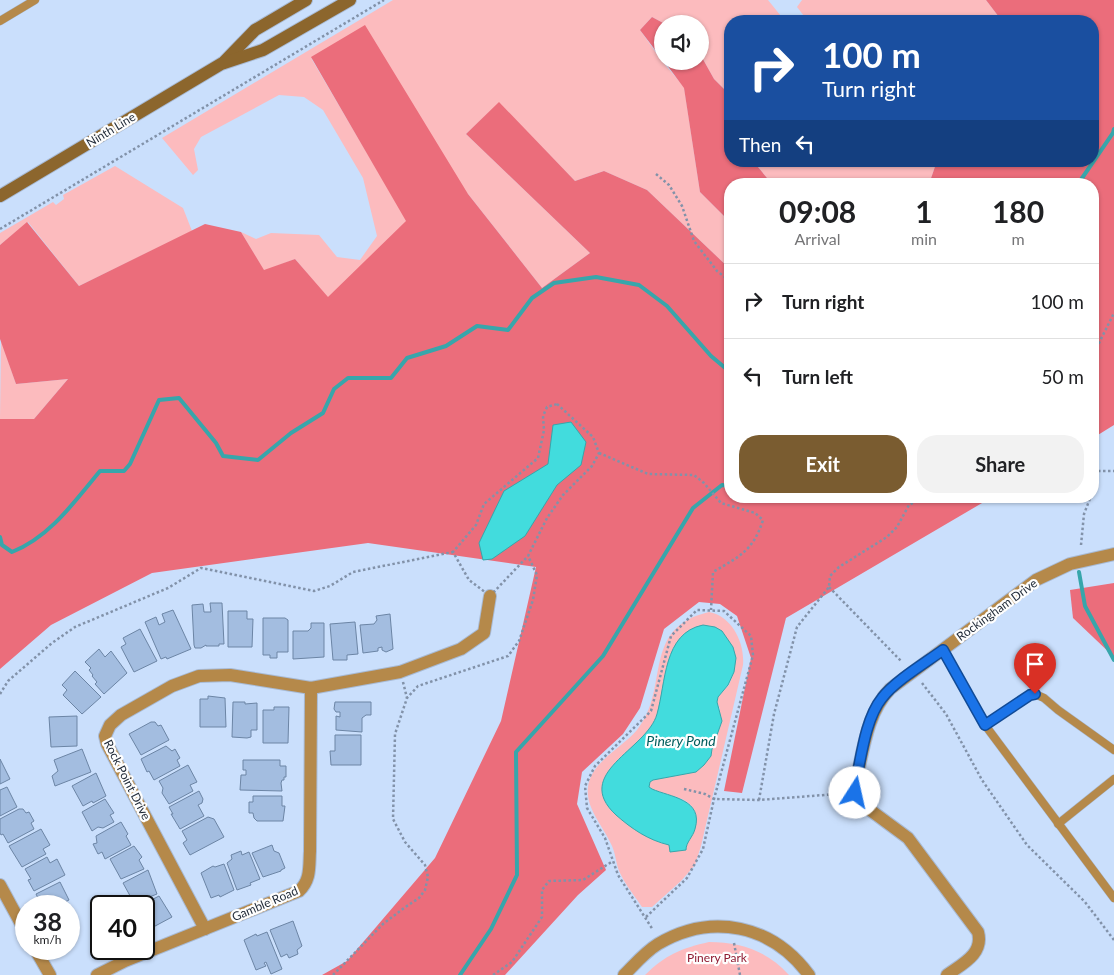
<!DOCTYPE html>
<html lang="en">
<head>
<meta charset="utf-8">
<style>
  :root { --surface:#fff; --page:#f2f2f2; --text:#202124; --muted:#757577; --line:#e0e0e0; --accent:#7a5c30 }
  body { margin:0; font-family:Lato,sans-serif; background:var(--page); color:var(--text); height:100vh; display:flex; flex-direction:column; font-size:19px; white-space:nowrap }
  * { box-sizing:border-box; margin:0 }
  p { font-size:16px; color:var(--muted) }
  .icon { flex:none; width:28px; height:28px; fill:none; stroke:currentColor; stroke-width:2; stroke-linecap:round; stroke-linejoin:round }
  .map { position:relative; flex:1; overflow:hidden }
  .sheet { position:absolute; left:724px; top:178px; width:375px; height:325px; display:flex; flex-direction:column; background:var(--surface); border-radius:20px; box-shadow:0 1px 4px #0004 }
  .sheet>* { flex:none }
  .top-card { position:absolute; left:724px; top:15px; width:375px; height:152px; border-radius:20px; box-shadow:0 1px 4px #0004; background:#1a4fa0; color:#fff; overflow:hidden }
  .tools { position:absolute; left:654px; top:15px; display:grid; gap:10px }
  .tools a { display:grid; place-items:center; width:55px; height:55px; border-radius:50%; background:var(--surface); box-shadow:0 1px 4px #0004; font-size:25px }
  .speed { position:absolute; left:15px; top:895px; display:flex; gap:10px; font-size:25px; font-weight:700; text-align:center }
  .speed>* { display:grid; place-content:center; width:65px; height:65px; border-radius:50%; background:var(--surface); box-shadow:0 1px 4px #0004; line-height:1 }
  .speed small { font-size:12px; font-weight:400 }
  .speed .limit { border:2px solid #111; border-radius:8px; background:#fff; color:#111 }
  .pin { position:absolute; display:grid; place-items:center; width:42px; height:42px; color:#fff; margin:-51px -21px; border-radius:50% 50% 50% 0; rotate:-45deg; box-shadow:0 0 5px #0007 }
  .pin .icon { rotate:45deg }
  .me { position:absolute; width:55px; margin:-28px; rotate:10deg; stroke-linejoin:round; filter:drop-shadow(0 0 4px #0008) }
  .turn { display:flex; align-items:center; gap:18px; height:105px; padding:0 15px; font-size:22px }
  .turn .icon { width:65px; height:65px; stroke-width:2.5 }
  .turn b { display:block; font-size:35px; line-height:42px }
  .then { display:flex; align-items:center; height:48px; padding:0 15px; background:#0003; gap:10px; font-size:19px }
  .eta { display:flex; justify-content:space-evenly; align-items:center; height:85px; text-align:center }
  .eta b { font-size:30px; font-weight:700; line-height:35px }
  .button { display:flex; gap:10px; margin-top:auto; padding:10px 15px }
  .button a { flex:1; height:58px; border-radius:20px; background:var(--accent); color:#fff; font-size:20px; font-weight:700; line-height:58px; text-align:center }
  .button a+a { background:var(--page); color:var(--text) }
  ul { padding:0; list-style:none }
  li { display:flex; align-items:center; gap:15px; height:75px; padding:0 15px; border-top:1px solid var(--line) }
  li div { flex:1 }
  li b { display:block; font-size:19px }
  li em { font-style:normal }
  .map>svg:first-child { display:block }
  .green { fill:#fcbbbe; fill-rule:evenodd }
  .forest { fill:#eb6d7b }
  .water { fill:#42dcdd; stroke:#37a6ab }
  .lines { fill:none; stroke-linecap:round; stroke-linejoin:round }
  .stream { stroke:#37a6ab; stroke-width:4 }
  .building { fill:#a3bde0; stroke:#6c85a5 }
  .service-casing { stroke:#a8bad4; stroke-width:9 }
  .minor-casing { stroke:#a8bad4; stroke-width:14 }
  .tertiary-casing { stroke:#a8bad4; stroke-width:14 }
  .secondary-casing { stroke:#a8bad4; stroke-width:14 }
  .path { stroke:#8292a9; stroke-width:2.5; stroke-dasharray:2.5 2.5; stroke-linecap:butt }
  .service { stroke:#b5894a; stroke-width:8 }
  .minor { stroke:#b5894a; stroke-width:12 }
  .tertiary { stroke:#b5894a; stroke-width:12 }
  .secondary { stroke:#8c662d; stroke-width:12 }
  .route-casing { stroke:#114b97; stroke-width:12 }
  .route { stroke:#1a73e8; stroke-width:9 }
  .labels { text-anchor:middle; stroke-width:4.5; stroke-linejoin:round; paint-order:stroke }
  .street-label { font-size:12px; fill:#1e2836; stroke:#fefefe }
  .park-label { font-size:12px; fill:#8f1c33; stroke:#fefefe }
  .water-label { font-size:14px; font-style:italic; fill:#005d5d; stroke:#fefefe }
</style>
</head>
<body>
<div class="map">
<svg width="1114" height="975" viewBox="0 0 1114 975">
  <rect width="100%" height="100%" fill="#cadffc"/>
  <g class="green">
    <polygon points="393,0 768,0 785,21 730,21 730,95 714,79 700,54 700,24 665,24 652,17 640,30 662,61 684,87 700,192 730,222 730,269 647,190 604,171 575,181 499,103 466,134 590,253 542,288 468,194 311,58 407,221 328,298 295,259 264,271 241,232 256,239 271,233 319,235 337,257 360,260 377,236 363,178 323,110 304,97 279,95 201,137 194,149 198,170 193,175 162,138"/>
    <polygon points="802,0 986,0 1002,21 808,21 797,7"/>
    <polygon points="753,161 937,161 929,184 772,184"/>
    <polygon points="115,166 183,208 192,231 79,286 28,222 0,245 0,233 53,202 56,205 64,199 63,195"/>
    <polygon points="1,340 16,384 68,379 34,419 0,419"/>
    <path d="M709,612c23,4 36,31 34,53l-42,181 -6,19 -14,16 -29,26h-10c-7,-11 -16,-21 -21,-32 -5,-9 -5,-20 -9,-29 -8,-19 -27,-38 -24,-59 3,-25 34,-39 49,-57 34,-42 3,-102 72,-118zM666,668l68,4 -5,13 -11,12 -1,5 3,7v19l-8,21 -1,7 -15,16 -43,8 -3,2 -1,5 3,2c9,5 20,6 30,10 22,11 14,31 4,47l-26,-3 -55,-42c-13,-34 33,-51 48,-77 10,-16 11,-38 13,-56z"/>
    <path d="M709,942c32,0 58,9 80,33h-144c20,-20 37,-27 64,-33z"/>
  </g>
  <g class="forest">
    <polygon points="986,0 1114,0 1114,425 1093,438 1092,184 929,184 937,161 1092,161 1092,21 1002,21"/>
    <polygon points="652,17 665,24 662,24 662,59 640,30"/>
    <polygon points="365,25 468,194 542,288 590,253 466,134 499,102 575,181 604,171 647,190 730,269 730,496 994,496 786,618 742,793 724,791 751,658 737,616 720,604 699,602 664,629 640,708 623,734 582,772 577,804 606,870 578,895 505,975 322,975 347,961 435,858 501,721 536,567 368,543 152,573 51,625 0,669 0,419 34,419 68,379 16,384 0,339 0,245 27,222 79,286 205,224 241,232 264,270 295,259 328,297 406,221 311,57"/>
    <polygon points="700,54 714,79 730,95 730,161 753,161 772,184 730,184 730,222 700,192 684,88 664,61 700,61"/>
    <polygon points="1114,583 1114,657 1073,618 1070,590"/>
  </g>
  <g class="water">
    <polygon points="571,422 586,442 581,465 557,485 525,536 492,559 483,560 479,543 504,491 548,464 553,425"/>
    <path d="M703,625l12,2 7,4 11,16 3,11 -2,14 -6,13 -10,12 -1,5 5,19 -10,28 -1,7 -7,9 -8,7 -43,8 -3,2 -1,5 3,2c18,8 52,10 43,40 -2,8 -9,13 -9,21l-16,2 -1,-7c-21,-5 -37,-16 -53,-30 -45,-42 31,-65 41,-101 9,-31 6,-81 46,-89z"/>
  </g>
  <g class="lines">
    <g class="stream">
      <polyline points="1078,184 1113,133 1114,129"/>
      <polyline points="803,496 812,496"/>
      <path d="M0,537l2,8 10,7c38,-15 63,-51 88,-81h24l6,-7 29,-64 20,-2 37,45 7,13 35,4 33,-27 32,-20 11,-24 14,-11h43l16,-20 39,-12 31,-20 31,4 24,-32 22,-15 42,-6 43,8 28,21 44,50 19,16"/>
      <polyline points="1079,572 1085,606 1114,660"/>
      <polyline points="460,975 491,929 517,875 516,752 603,656 693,508 722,485 730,486"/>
    </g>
  </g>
  <g class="building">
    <polygon points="210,603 222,603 224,644 219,644 219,646 206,646 206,645 201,648 195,648 194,645 192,605 203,604 204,612 211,612"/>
    <polygon points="173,610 191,649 167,659 166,657 161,659 145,622 156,617 159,625 165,622 162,614"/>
    <polygon points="228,611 247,611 247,619 253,619 252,647 228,647"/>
    <polygon points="390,614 393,649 386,652 382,650 382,647 378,648 378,651 363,653 360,625 374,624 377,620 376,616"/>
    <polygon points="263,618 285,618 288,620 288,652 277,652 277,658 270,658 270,655 263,655"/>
    <polygon points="355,622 358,654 347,655 347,660 333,660 330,624"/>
    <polygon points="311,623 324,623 324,657 293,659 293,631 308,631 311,628"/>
    <polygon points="140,629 157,661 134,672 121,647 126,644 123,638"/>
    <polygon points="99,649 105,657 111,651 127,673 104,694 95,684 97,682 92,676 93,675 89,670 91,668 85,662"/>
    <polygon points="75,671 101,697 82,714 63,695 67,690 62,685"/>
    <polygon points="208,696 225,698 226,727 200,727 200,699 208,699"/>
    <polygon points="233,702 245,702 245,704 257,703 257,730 251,730 251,737 247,738 232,737"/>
    <polygon points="335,702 371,702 371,715 366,715 362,718 362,732 336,730 336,716 340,717 340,712 336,712 334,709"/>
    <polygon points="274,707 289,707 288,743 263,743 263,710 274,710"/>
    <polygon points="77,716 77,746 51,747 49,717"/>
    <polygon points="151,722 155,722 158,726 161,725 169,740 141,755 129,734"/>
    <polygon points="335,735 361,735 361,765 331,765 330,751 335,751"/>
    <polygon points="166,746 172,751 175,749 180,758 177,760 180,766 154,780 149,771 147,772 141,759"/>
    <polygon points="82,749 91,772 55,786 52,776 58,771 54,760"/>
    <polygon points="0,759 10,779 0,784"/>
    <polygon points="243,760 280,760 280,766 286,766 286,777 284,777 284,780 282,780 281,783 282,791 240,790 241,775 246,775 246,770 243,770"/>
    <polygon points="188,765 197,782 190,785 193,791 169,804 162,793 163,788 159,781"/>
    <polygon points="96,773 106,796 93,803 92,801 83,806 72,786"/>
    <polygon points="7,787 17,807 0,816 0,790"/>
    <polygon points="199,791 203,799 202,803 198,805 204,816 180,829 171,814 173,814 169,807"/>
    <polygon points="253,796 282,796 282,806 285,806 283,821 257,821 254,818 253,813 249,813 249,802 253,802"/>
    <polygon points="105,799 114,813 110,815 114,822 103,828 98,827 92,831 82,812"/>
    <polygon points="19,809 23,809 26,813 29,812 34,821 31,823 34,829 8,843 3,834 1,835 0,833 0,819"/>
    <polygon points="208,817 214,819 224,837 190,855 183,843 187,840 182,831"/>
    <polygon points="121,822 128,834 126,836 131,845 105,859 102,852 98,854 93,844 97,843 96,836"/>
    <polygon points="41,829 50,845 43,849 46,854 22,867 9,846"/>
    <polygon points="272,845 274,851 279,853 285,868 281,870 281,871 263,877 252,853"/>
    <polygon points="134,846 142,857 139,860 144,869 121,879 110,859"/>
    <polygon points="241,851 242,855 249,852 260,879 250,883 251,885 237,890 227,863 232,859 231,855"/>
    <polygon points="47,857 50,863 57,859 65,875 34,891 28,880 31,879 25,869"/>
    <polygon points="224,864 234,890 220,897 219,895 211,898 201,873 213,866 215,867"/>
    <polygon points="148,870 157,894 134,903 123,883"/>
    <polygon points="60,882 69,900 63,903 62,906 42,906 36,894"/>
    <polygon points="159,896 172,917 144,932 144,906 140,906"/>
    <polygon points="293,921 302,946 297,950 298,954 289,958 287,954 281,957 270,930"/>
    <polygon points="267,932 282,969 271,974 266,962 264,963 266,966 256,970 244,940 256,934 257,936"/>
  </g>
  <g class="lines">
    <defs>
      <g id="service">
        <polyline points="0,21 35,0"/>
        <polyline points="943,650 985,725 1114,898"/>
        <polyline points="985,725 1030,695 1035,694 1044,698 1058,710 1114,750"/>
        <polyline points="1058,824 1114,779"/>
      </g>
      <g id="minor">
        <polyline points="0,885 26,933"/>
        <polyline points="205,929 107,744 105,736 110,725 121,715 172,686 199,676 230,675 311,688 400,672 461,649 484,633 490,596"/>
        <polyline points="35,949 50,975"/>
        <path d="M97,975l28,-14 174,-70c12,-11 10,-24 11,-40l1,-163"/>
      </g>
      <g id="tertiary">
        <path d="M624,975c11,-11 21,-23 34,-31 54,-32 114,-19 151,31"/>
        <path d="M947,975c15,-11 37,-21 31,-43l-70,-94 -42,-31 -11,-14v-7c8,-33 11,-72 35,-97l146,-109 34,-16 44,-10"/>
      </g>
      <g id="secondary">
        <polyline points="223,63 255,30 306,0"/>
        <polyline points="0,196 221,64 263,50 350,0"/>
      </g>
    </defs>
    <use href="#service" class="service-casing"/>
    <use href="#minor" class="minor-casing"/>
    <use href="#tertiary" class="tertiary-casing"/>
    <use href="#secondary" class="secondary-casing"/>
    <g class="path">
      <polyline points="656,174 669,185 682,206 694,241 717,271 730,281"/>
      <polyline points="0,229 384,0"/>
      <polyline points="1092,357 1114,313"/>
      <polygon points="557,404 593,437 599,453 592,466 563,495 547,518 528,556 490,596 469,580 453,552 476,525 484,504 538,458 544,430 543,416 547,407"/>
      <path d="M599,453l49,21 46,1 10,8 17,20 34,10 8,7c-10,31 -23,36 -50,52l-2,38"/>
      <polyline points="1092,471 1095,487 1092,494"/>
      <polyline points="1093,471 1114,471"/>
      <polyline points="1081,545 1084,514 1091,496"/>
      <polyline points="829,587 901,661"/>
      <polyline points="403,682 407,698"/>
      <polyline points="922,683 946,714 982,780 1027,845 1085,902 1114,940"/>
      <polyline points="0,694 8,681 52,643 75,627 168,588 201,568 314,591 330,586 353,572 453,552"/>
      <polyline points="684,789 705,794 714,799 759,800 837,794"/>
      <polyline points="759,800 774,714 797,627 829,587 830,576 839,567 887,537 897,527 909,505 925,496"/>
      <polyline points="646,917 687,878 703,849 714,799 753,655 751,636 724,611 697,610 671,636 651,711 595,766 585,786 587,808 605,838 618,875 653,930"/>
      <polyline points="734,943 740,975"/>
      <polyline points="333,975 383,924 404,908 419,898 425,890 428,877 425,865 405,842 393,819 395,734 407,698 418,686 508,656 519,641 533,600 537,575 528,556"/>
      <polyline points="493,975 512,962 542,917 542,890 549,881 583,880 613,861"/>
    </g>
    <use href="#service" class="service"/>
    <use href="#minor" class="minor"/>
    <use href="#tertiary" class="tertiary"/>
    <use href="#secondary" class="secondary"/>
  </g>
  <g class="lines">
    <defs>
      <path id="route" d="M855,793v-7c6,-27 10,-67 27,-88 13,-17 43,-35 61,-48l42,75 45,-30 5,-1"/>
    </defs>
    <use href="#route" class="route-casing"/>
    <use href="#route" class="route"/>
  </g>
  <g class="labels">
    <g class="street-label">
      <text transform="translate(111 130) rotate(-31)" y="4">Ninth Line</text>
      <text transform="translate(997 610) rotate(-36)" y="4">Rockingham Drive</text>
      <text transform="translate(127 780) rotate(63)" y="4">Rock Point Drive</text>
      <text transform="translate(265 904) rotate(-23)" y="4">Gamble Road</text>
    </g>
    <g class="park-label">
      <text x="717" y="962">Pinery Park</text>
    </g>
    <g class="water-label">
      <text x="681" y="746">Pinery Pond</text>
    </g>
  </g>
</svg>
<div class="tools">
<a><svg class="icon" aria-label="sound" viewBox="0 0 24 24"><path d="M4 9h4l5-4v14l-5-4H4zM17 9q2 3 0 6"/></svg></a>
</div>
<div class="speed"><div>38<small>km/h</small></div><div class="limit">40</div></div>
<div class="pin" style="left:1035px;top:694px;background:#d93025"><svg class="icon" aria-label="arrive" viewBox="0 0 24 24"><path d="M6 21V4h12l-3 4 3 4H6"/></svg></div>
<svg class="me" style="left:855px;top:793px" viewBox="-20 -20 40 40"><circle r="19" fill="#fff"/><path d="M0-13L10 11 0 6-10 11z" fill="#1a73e8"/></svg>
<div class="top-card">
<div class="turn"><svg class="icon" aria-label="right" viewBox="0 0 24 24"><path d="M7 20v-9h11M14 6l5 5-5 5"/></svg><div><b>100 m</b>Turn right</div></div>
<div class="then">Then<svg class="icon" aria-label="left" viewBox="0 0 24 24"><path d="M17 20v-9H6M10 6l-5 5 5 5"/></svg></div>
</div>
<section class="sheet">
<div class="eta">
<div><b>09:08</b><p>Arrival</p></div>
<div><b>1</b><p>min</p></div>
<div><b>180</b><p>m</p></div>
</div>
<ul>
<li><svg class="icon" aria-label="right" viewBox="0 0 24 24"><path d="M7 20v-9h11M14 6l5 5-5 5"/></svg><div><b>Turn right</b></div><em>100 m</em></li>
<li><svg class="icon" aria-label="left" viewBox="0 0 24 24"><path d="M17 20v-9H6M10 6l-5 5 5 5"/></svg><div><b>Turn left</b></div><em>50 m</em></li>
</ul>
<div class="button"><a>Exit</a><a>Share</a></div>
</section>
</div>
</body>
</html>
